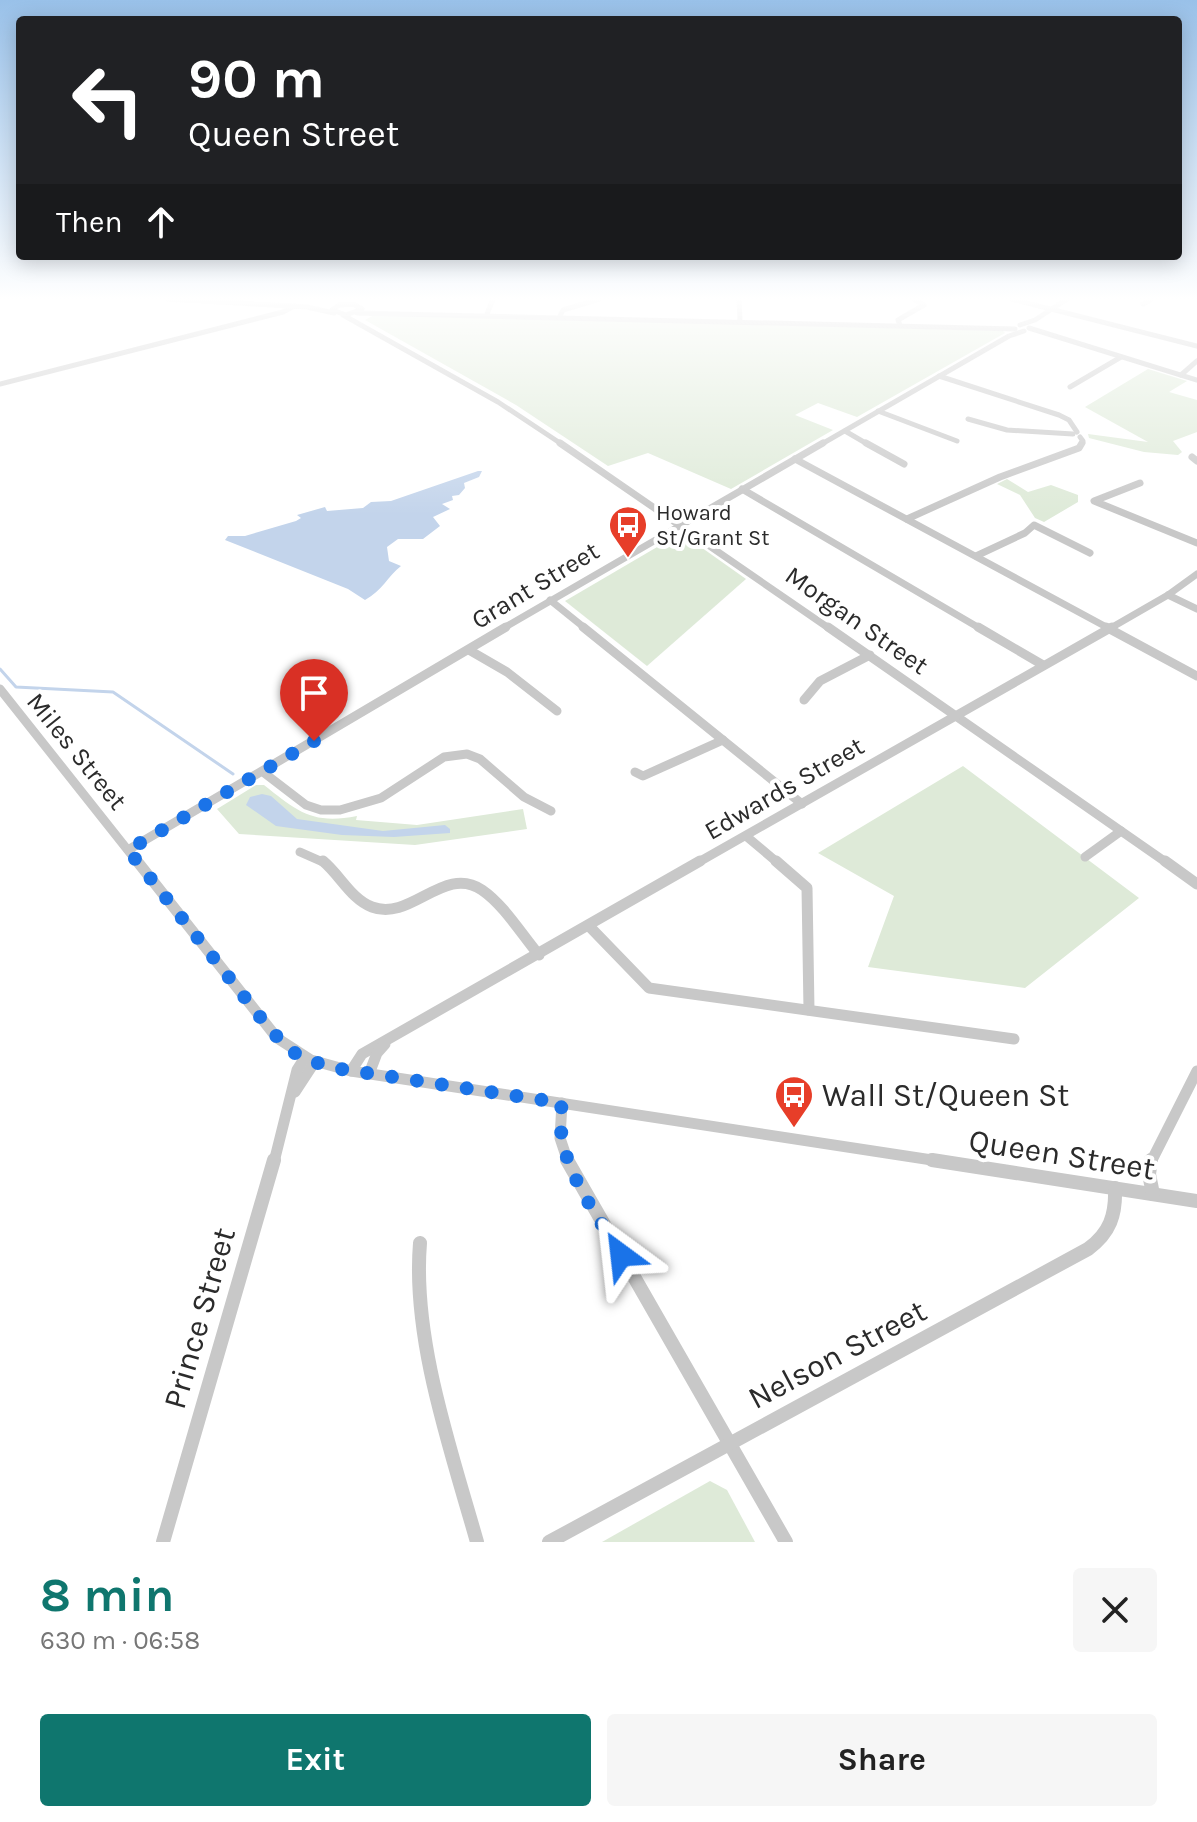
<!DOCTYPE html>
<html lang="en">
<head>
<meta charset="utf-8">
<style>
  :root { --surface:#fff; --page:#f6f6f6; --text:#222; --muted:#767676; --accent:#0f766e }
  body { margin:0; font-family:Karla,sans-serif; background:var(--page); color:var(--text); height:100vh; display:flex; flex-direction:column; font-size:30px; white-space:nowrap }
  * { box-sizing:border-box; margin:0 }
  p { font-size:26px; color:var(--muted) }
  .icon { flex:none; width:44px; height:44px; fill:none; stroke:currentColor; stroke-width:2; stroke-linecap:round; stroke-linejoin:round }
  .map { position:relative; height:1542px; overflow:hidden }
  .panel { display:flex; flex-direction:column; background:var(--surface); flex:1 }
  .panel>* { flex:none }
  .hud { position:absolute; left:16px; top:16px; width:1166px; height:244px; border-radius:8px; box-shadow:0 4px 20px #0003; background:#202124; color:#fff; overflow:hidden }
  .pin { position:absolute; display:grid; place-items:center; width:68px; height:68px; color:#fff; margin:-82px -34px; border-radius:50% 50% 50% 0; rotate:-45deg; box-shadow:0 0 8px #0007 }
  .pin .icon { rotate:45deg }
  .me { position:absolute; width:88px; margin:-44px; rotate:330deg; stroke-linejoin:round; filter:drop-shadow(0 0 6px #0008) }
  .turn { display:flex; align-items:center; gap:28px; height:168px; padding:0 40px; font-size:36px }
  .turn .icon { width:104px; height:104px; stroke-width:2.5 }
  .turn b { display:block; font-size:56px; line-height:68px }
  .then { display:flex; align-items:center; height:76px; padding:0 40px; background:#0003; gap:16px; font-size:30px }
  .round { display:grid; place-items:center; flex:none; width:84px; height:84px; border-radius:8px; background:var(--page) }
  .headline { display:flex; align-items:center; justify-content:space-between; height:136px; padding:0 40px }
  h1 { font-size:48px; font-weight:700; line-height:60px; color:var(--accent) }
  .cta { display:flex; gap:16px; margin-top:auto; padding:16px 40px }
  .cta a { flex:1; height:92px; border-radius:8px; background:var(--accent); color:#fff; font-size:32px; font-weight:700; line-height:92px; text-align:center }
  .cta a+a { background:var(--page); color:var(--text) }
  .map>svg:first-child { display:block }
  .green { fill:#deead8 }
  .water { fill:#c3d4eb }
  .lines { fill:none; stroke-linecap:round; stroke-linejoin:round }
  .stream { stroke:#c3d4eb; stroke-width:3 }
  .minor-far4 { stroke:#c8c8c8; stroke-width:5 }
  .minor-far3 { stroke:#c8c8c8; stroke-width:7 }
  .minor-far2 { stroke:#c8c8c8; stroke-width:9 }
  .minor-far1 { stroke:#c8c8c8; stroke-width:11 }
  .minor { stroke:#c8c8c8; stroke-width:14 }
  .route { stroke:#1a73e8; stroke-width:14; stroke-dasharray:0 25.2 }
  .labels { text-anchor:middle; stroke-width:8; stroke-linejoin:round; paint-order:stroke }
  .far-poi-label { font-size:22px; fill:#2b2b2b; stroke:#fff; text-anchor:start }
  .street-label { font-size:26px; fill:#2b2b2b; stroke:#fff }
  .near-poi-label { font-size:32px; fill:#2b2b2b; stroke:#fff; text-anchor:start }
  .near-street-label { font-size:32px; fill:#2b2b2b; stroke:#fff }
</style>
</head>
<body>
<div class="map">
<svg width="1197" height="1542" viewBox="0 0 1197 1542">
  <rect width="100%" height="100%" fill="#fff"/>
  <g class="green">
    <polygon points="376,314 1003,331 1005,333 857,417 818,403 795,415 833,430 731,489 648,453 608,466 516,405 365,320"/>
    <polygon points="1148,369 1187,381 1169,392 1197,400 1197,432 1173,441 1182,452 1178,455 1144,452 1089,438 1088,434 1148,442 1085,407"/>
    <polygon points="1007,479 1028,492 1051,485 1078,495 1078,502 1044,522 1035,518 1020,495 997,484"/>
    <polygon points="681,533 746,579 647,666 565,601"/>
    <polygon points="963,766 1139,898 1025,988 868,967 894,896 818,853"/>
    <path d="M256,785h8c33,26 48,40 93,31l-1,4 61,5 106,-16 4,20 -112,16 -176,-11 -22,-25z"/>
    <polygon points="710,1481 727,1490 755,1542 602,1542"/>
  </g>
  <g class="water">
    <path d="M478,471h4l-3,6 -15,6 1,5 -6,7 -7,1 1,4 -11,4 8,5 -17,8 7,9 -17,13h-25l-11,8 2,14 12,5c-13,10 -19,25 -36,34l-17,-11 -123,-49 3,-4h17l51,-15 5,-3 -4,-3 28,-8 2,4 36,-3 8,-6 20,-1z"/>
    <polygon points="262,794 271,796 297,819 383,831 445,825 450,829 450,833 394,837 342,835 276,826 246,805 250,797"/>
  </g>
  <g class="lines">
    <polyline class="stream" points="0,669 16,687 113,692 233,774"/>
    <g class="minor-far4">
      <polyline points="167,299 307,307 334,313"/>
      <polyline points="739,299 740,321"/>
      <polyline points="1011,299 1197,346"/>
      <polygon points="353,304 362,309 346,315 332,310 339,305"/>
      <polyline points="1143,304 1152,299"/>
      <polyline points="357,313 1015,329"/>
      <polyline points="487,314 493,299"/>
      <polyline points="343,315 498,402 563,445"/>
      <polyline points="560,316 563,310 599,299"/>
      <polyline points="900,325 898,320 924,305 914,299"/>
      <polyline points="1020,325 1035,320 1067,299"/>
      <polyline points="1029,328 1197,380"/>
      <polyline points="1181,375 1197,361"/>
      <polyline points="939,376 1059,415 1069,420 1077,432"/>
      <polyline points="0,384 283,312 294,306"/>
      <polyline points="1070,387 1121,357"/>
      <polyline points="878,411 957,441"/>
      <polyline points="968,419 1007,430 1073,434"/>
      <polyline points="845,431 869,445"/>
      <polyline points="1080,437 1083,441 1081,445"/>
      <polyline points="820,445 1009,336 1024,331"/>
    </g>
    <g class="minor-far3">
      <polyline points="560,443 830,629"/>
      <polyline points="866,443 904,464"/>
      <polyline points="1192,457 1197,461"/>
      <polyline points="795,459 1110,629"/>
      <polyline points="1140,483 1094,501 1197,543"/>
      <polyline points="742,489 981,629"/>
      <polyline points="907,519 1000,477 1079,448 1082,443"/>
      <polyline points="976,556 1025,533 1034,525 1090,553"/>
      <polyline points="1168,595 1197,609"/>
      <polyline points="550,600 586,629"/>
      <polyline points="502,629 823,443"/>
      <polyline points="1109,629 1168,595 1197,574"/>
    </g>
    <g class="minor-far2">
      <polyline points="583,627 802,804"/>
      <polyline points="828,627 1167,863"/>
      <polyline points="978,627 1043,665"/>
      <polyline points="1106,627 1197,676"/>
      <polyline points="469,650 507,672 557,711"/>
      <polyline points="0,689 138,863"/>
      <polyline points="804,700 820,681 870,655"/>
      <polyline points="263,772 306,805 321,810 340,810 381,798 444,757 467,754 480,759 524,797 551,811"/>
      <polyline points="635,772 643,776 723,740"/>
      <polyline points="746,836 778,863"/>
      <polyline points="128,850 506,627"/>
      <polyline points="300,852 325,863"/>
      <polyline points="1085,857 1121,831"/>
      <polyline points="697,863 1112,627"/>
    </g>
    <g class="minor-far1">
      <polyline points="137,861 277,1038 311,1060 351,1071 945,1162"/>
      <path d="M323,861c17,14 28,38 49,46 39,15 72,-43 110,-17 22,15 40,45 57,65"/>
      <polyline points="776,861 807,888 809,1010"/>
      <polyline points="1165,861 1197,884"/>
      <polyline points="589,926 649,988 1014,1039"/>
      <polyline points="351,1071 362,1054 700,861"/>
      <polyline points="369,1074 377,1053 385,1044"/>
      <polyline points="295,1092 314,1063"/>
      <polyline points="562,1103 560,1138 568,1162"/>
      <polyline points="274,1162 297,1070 304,1059"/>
      <polyline points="1151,1162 1197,1071"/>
    </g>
    <g class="minor">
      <polyline points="567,1160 786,1542"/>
      <polyline points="932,1160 1197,1201"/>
      <polyline points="1151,1160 1149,1174 1153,1194"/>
      <path d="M420,1243c-8,96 31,207 57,299"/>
      <polyline points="163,1542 274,1160"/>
      <path d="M549,1542l539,-293c22,-16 28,-34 27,-61"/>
    </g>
  </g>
  <linearGradient id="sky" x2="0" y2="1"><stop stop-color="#99c1e9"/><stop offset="0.58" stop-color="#fff"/><stop offset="1" stop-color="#fff" stop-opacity="0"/></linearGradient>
  <rect width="1197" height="515" fill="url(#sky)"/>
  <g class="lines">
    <path class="route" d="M314,741l-186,109 144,182 25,23 31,12 234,36c-10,56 32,106 59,152"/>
  </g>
  <defs>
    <symbol id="bus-pin" viewBox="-11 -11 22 30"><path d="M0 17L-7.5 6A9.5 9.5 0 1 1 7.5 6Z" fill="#e73e29" stroke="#fff"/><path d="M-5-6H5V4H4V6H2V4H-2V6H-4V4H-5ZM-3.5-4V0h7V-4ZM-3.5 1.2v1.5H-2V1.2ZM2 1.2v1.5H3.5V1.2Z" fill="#fff"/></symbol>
  </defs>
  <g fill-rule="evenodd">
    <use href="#bus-pin" x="606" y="503" width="44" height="60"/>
    <use href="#bus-pin" x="772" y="1073" width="44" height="60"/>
  </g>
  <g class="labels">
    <g class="far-poi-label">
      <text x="656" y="520">Howard<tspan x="656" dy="25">St/Grant St</tspan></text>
    </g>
    <g class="street-label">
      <text transform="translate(535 585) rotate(-31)" y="9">Grant Street</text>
      <text transform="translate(857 620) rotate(35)" y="9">Morgan Street</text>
      <text transform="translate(77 751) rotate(51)" y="9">Miles Street</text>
      <text transform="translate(784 788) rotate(-30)" y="9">Edwards Street</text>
    </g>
    <g class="near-poi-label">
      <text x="822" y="1106">Wall St/Queen St</text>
    </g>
    <g class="near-street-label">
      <text transform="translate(1062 1154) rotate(9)" y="11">Queen Street</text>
      <text transform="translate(199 1318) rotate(-74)" y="11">Prince Street</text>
      <text transform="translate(837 1354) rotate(-28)" y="11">Nelson Street</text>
    </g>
  </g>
</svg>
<div class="pin" style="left:314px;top:741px;background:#d93025"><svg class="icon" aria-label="arrive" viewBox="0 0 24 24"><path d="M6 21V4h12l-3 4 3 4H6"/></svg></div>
<svg class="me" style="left:621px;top:1255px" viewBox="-20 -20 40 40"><path d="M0-17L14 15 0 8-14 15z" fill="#1a73e8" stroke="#fff" stroke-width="4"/></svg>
<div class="hud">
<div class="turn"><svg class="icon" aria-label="left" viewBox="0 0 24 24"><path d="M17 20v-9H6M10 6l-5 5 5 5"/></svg><div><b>90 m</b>Queen Street</div></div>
<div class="then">Then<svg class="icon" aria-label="ahead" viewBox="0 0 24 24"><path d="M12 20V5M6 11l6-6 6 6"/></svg></div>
</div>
</div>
<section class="panel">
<div class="headline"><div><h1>8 min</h1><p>630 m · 06:58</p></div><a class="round"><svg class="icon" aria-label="close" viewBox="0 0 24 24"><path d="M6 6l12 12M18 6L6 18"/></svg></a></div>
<div class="cta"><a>Exit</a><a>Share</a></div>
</section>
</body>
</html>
